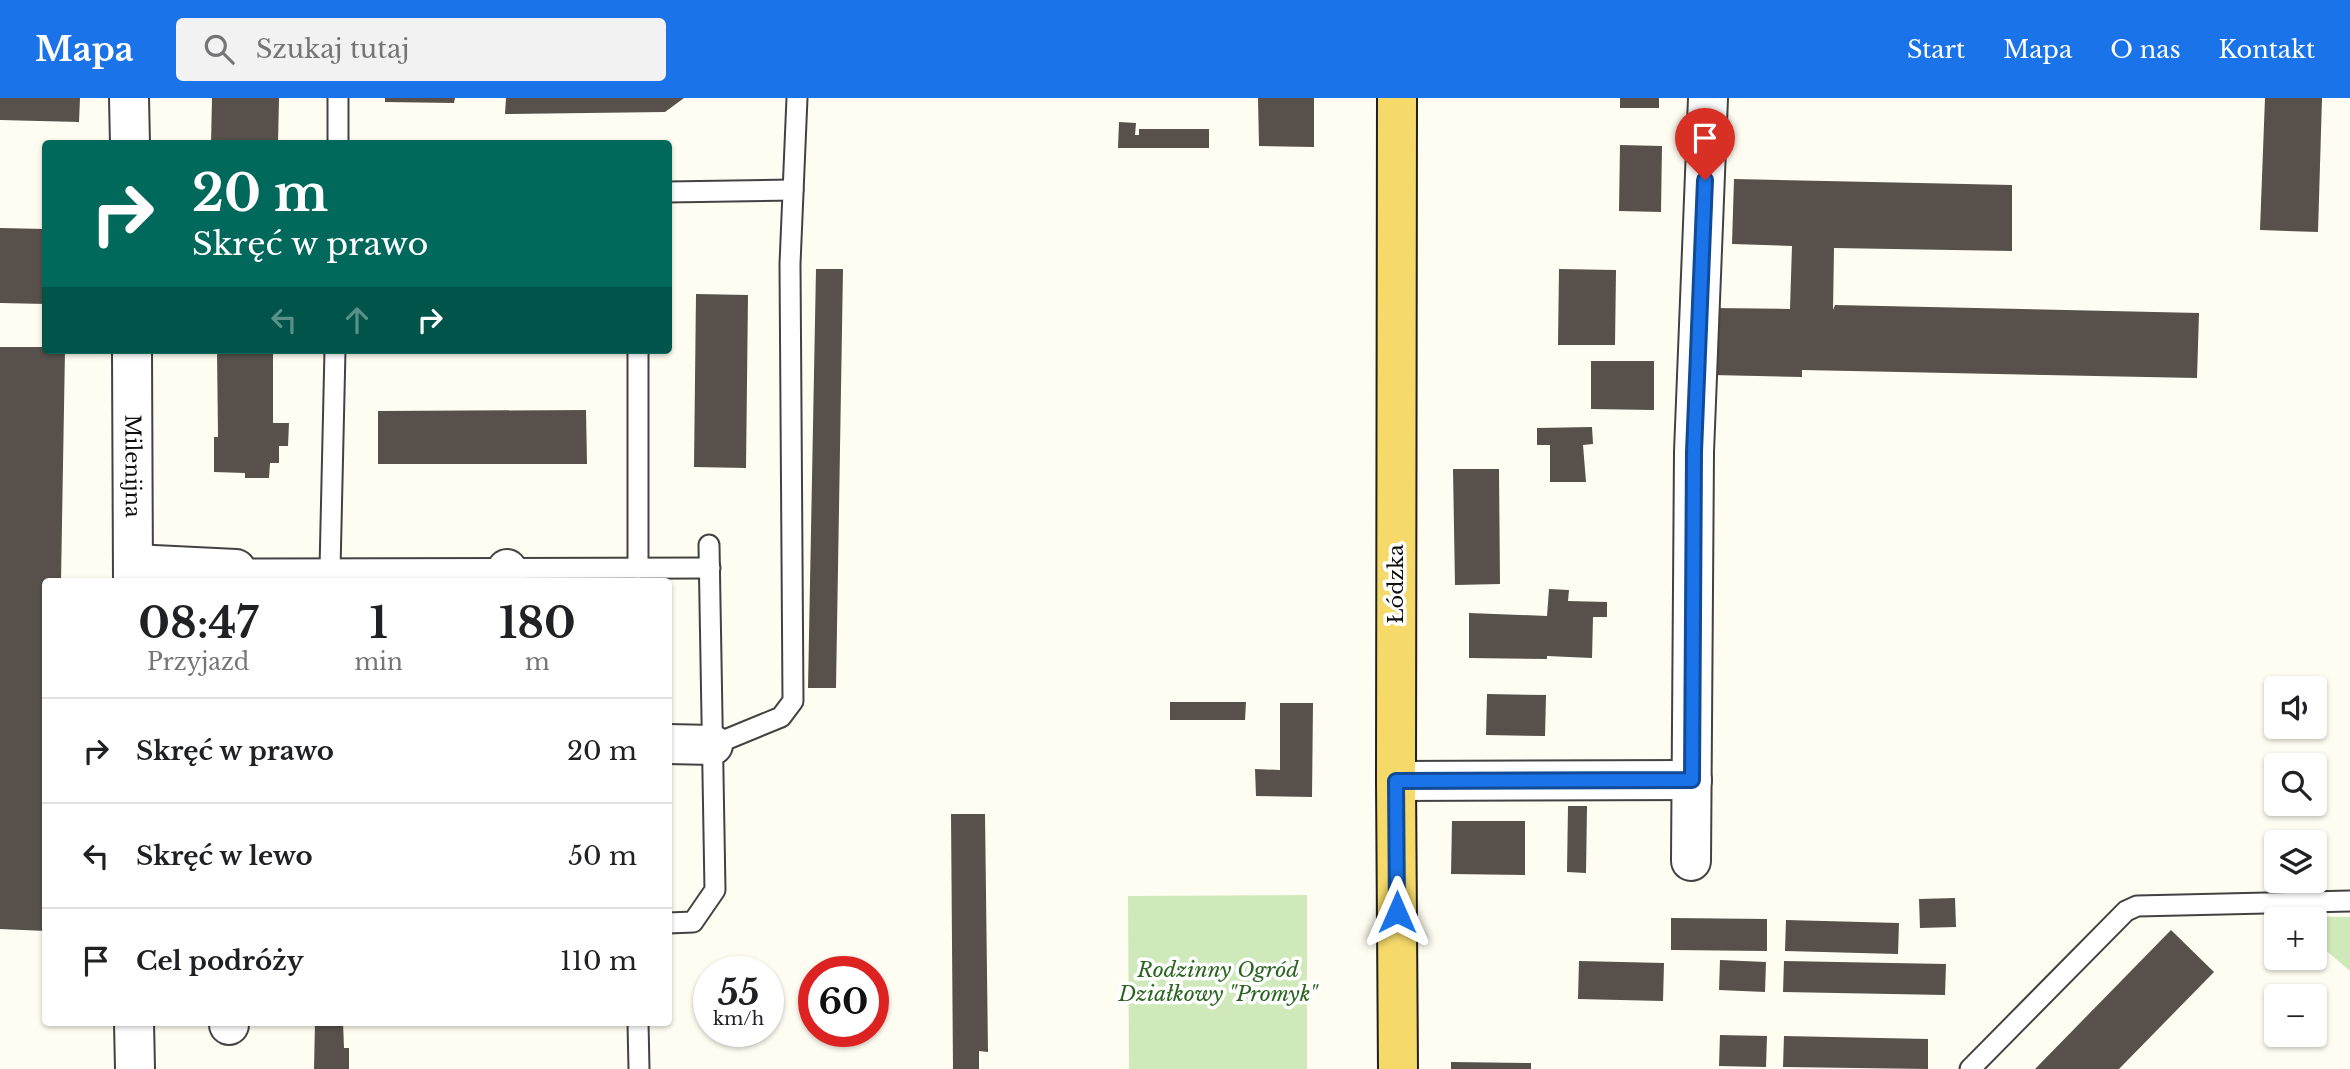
<!DOCTYPE html>
<html lang="pl">
<head>
<meta charset="utf-8">
<style>
  :root { --surface:#fff; --page:#f2f2f2; --text:#202124; --muted:#757577; --line:#e0e0e0; --accent:#1a73e8 }
  body { margin:0; font-family:"Libre Baskerville",serif; background:var(--page); color:var(--text); height:100vh; display:flex; flex-direction:column; font-size:26px; white-space:nowrap }
  * { box-sizing:border-box; margin:0 }
  p { font-size:23px; color:var(--muted) }
  .icon { flex:none; width:38px; height:38px; fill:none; stroke:currentColor; stroke-width:2; stroke-linecap:round; stroke-linejoin:round }
  .map { position:relative; flex:1; overflow:hidden }
  .details { position:absolute; left:42px; top:480px; width:630px; height:448px; display:flex; flex-direction:column; background:var(--surface); border-radius:7px; box-shadow:0 2px 5px #0004 }
  .details>* { flex:none }
  .top-card { position:absolute; left:42px; top:42px; width:630px; height:214px; border-radius:7px; box-shadow:0 2px 5px #0004; background:#00695c; color:#fff; overflow:hidden }
  .fabs { position:absolute; left:2264px; top:578px; display:grid; gap:14px }
  .fabs a { display:grid; place-items:center; width:63px; height:63px; border-radius:7px; background:var(--surface); box-shadow:0 2px 5px #0004; font-size:35px }
  .speed { position:absolute; left:693px; top:858px; display:flex; gap:14px; font-size:35px; font-weight:700; text-align:center }
  .speed>* { display:grid; place-content:center; width:91px; height:91px; border-radius:50%; background:var(--surface); box-shadow:0 2px 5px #0004; line-height:1 }
  .speed small { font-size:18px; font-weight:400 }
  .speed .limit { border:10px solid #d22; background:#fff; color:#111 }
  .pin { position:absolute; display:grid; place-items:center; width:60px; height:60px; color:#fff; margin:-72px -30px; border-radius:50% 50% 50% 0; rotate:-45deg; box-shadow:0 0 7px #0007 }
  .pin .icon { rotate:45deg }
  .me { position:absolute; width:77px; margin:-38px; rotate:0deg; stroke-linejoin:round; filter:drop-shadow(0 0 5px #0008) }
  .turn { display:flex; align-items:center; gap:24px; height:147px; padding:0 35px; font-size:32px }
  .turn .icon { width:91px; height:91px; stroke-width:2.5 }
  .turn b { display:block; font-size:49px; line-height:60px }
  .lanes { display:flex; align-items:center; height:66px; padding:0 35px; background:#0003; justify-content:center; gap:35px; direction:ltr }
  .lanes .off { opacity:.35 }
  .eta { display:flex; justify-content:space-evenly; align-items:center; height:119px; text-align:center }
  .eta b { font-size:42px; font-weight:700; line-height:49px }
  ul { padding:0; list-style:none }
  li { display:flex; align-items:center; gap:21px; height:105px; padding:0 35px; border-top:2px solid var(--line) }
  li div { flex:1 }
  li b { display:block; font-size:26px }
  li em { font-style:normal }
  header { display:flex; align-items:center; gap:42px; box-sizing:border-box; height:98px; padding:0 35px; background:var(--accent); color:#fff }
  header strong { font-size:33px }
  nav { display:flex; gap:38px; margin-inline-start:auto; font-size:24px }
  .search { width:490px; height:63px; background:var(--page); display:flex; align-items:center; gap:18px; box-sizing:border-box; padding:0 24px; border-radius:7px; color:var(--muted); font-size:26px }
  .map>svg:first-child { display:block }
  .green { fill:#d0e9bb }
  .building { fill:#57504b }
  .lines { fill:none; stroke-linecap:round; stroke-linejoin:round }
  .lane-casing { stroke:#424242; stroke-width:23 }
  .street-casing { stroke:#424242; stroke-width:42 }
  .primary-casing { stroke:#202020; stroke-width:42 }
  .lane { stroke:#fff; stroke-width:19 }
  .street { stroke:#fff; stroke-width:38 }
  .primary { stroke:#f5da6a; stroke-width:38 }
  .route-casing { stroke:#114b97; stroke-width:18 }
  .route { stroke:#1a73e8; stroke-width:12 }
  .labels { text-anchor:middle; stroke-width:7; stroke-linejoin:round; paint-order:stroke }
  .street-label { font-size:21px; fill:#0f0f0f; stroke:#fff }
  .park-label { font-size:21px; font-style:italic; fill:#2b6520; stroke:#fff }
</style>
</head>
<body>
<header>
<strong>Mapa</strong>
<div class="search"><svg class="icon" aria-label="search" viewBox="0 0 24 24"><circle cx="10" cy="10" r="6"/><path d="M15 15l6 6"/></svg>Szukaj tutaj</div>
<nav><a>Start</a><a>Mapa</a><a>O nas</a><a>Kontakt</a></nav>
</header>
<div class="map">
<svg width="2350" height="971" viewBox="0 0 2350 971">
  <rect width="100%" height="100%" fill="#fffdf1"/>
  <g class="green">
    <polygon points="1307,797 1307,971 1129,971 1128,798"/>
    <polygon points="2287,818 2350,819 2350,873 2315,843 2315,821 2290,821"/>
  </g>
  <g class="building">
    <polygon points="0,0 80,0 79,24 0,22"/>
    <polygon points="212,0 279,0 278,46 211,46"/>
    <polygon points="385,0 455,0 454,5 385,4"/>
    <polygon points="506,0 684,0 665,14 505,16"/>
    <polygon points="1258,0 1314,0 1314,49 1259,48"/>
    <rect x="1620" y="0" width="39" height="10"/>
    <polygon points="2265,0 2322,0 2318,134 2260,132"/>
    <polygon points="1119,24 1136,25 1135,37 1139,37 1139,31 1209,31 1209,50 1118,50"/>
    <polygon points="1620,47 1662,48 1661,114 1619,113"/>
    <polygon points="1734,81 2012,87 2012,153 1834,150 1833,212 1835,207 2199,215 2197,280 1802,272 1802,279 1712,277 1713,210 1790,211 1792,148 1732,146"/>
    <polygon points="0,130 46,131 46,206 0,205"/>
    <polygon points="816,171 843,171 836,590 808,590"/>
    <polygon points="1559,171 1616,172 1615,247 1558,247"/>
    <polygon points="696,196 748,197 746,370 694,369"/>
    <polygon points="0,249 46,249 46,252 65,252 61,483 46,483 46,833 0,831"/>
    <polygon points="217,252 273,252 273,325 289,325 288,348 279,348 279,365 270,365 269,380 245,380 245,375 214,374 214,339 218,339"/>
    <polygon points="1591,263 1654,263 1654,312 1591,311"/>
    <polygon points="586,312 587,366 378,366 378,313"/>
    <polygon points="1592,329 1593,346 1583,347 1586,384 1550,384 1550,347 1537,347 1537,330"/>
    <polygon points="1453,371 1499,371 1500,486 1455,487"/>
    <polygon points="1549,491 1569,492 1568,503 1607,504 1607,519 1593,519 1592,560 1547,558 1547,561 1469,560 1469,515 1547,518"/>
    <polygon points="1487,596 1546,597 1545,638 1486,637"/>
    <polygon points="1170,604 1246,604 1245,622 1170,622"/>
    <polygon points="1280,605 1313,605 1312,699 1256,698 1255,671 1280,672"/>
    <polygon points="1568,708 1587,708 1586,775 1567,774"/>
    <polygon points="951,716 985,716 988,954 979,953 979,971 953,971"/>
    <polygon points="1452,723 1525,723 1525,777 1451,776"/>
    <polygon points="1955,800 1956,829 1920,830 1919,801"/>
    <polygon points="1671,820 1767,821 1767,853 1671,852"/>
    <polygon points="1786,822 1899,825 1898,856 1785,853"/>
    <polygon points="2171,832 2214,874 2119,971 2035,971"/>
    <polygon points="1720,862 1766,864 1765,894 1719,892"/>
    <polygon points="1579,863 1664,865 1663,903 1578,901"/>
    <polygon points="1784,863 1946,866 1945,897 1783,894"/>
    <polygon points="315,924 343,924 344,950 349,950 349,971 314,971"/>
    <polygon points="1720,937 1767,938 1766,969 1719,968"/>
    <polygon points="1784,938 1928,941 1928,971 1783,969"/>
    <polygon points="1451,964 1531,965 1531,971 1451,971"/>
  </g>
  <g class="lines">
    <defs>
      <g id="lane">
        <polyline points="338,0 338,46"/>
        <polyline points="668,94 793,92"/>
        <polyline points="638,470 638,252"/>
        <polyline points="236,471 710,470"/>
        <polyline points="330,471 335,252"/>
        <polyline points="713,647 781,619 793,603 790,166 797,0"/>
        <polyline points="668,825 693,824 715,792 709,447"/>
        <polyline points="638,924 639,971"/>
        <polyline points="1970,971 2126,813 2137,808 2350,803"/>
      </g>
      <g id="street">
        <polyline points="129,0 130,46"/>
        <path id="s1" d="M132,252l1,231"/>
        <polyline points="133,466 236,471 236,483"/>
        <polyline points="507,471 507,483"/>
        <polyline points="668,646 713,647"/>
        <polyline points="1396,683 1692,682"/>
        <polyline points="1691,763 1694,354 1708,0"/>
        <polyline points="134,924 135,971"/>
        <polyline points="229,924 229,927"/>
      </g>
      <polyline id="primary" points="1397,0 1396,683 1398,971"/>
    </defs>
    <use href="#lane" class="lane-casing"/>
    <use href="#street" class="street-casing"/>
    <use href="#primary" class="primary-casing"/>
    <use href="#lane" class="lane"/>
    <use href="#street" class="street"/>
    <use href="#primary" class="primary"/>
  </g>
  <g class="lines">
    <defs>
      <polyline id="route" points="1397,814 1396,683 1692,682 1694,354 1705,82"/>
    </defs>
    <use href="#route" class="route-casing"/>
    <use href="#route" class="route"/>
  </g>
  <g class="labels">
    <g class="street-label">
      <text dy="7" stroke="none"><textPath href="#s1" startOffset="116">Milenijna</textPath></text>
      <text transform="translate(1396 486) rotate(-90)" y="7">Łódzka</text>
    </g>
    <g class="park-label">
      <text x="1218" y="879">Rodzinny Ogród<tspan x="1218" dy="24">Działkowy "Promyk"</tspan></text>
    </g>
  </g>
</svg>
<div class="fabs">
<a><svg class="icon" aria-label="sound" viewBox="0 0 24 24"><path d="M4 9h4l5-4v14l-5-4H4zM17 9q2 3 0 6"/></svg></a>
<a><svg class="icon" aria-label="search" viewBox="0 0 24 24"><circle cx="10" cy="10" r="6"/><path d="M15 15l6 6"/></svg></a>
<a><svg class="icon" aria-label="layers" viewBox="0 0 24 24"><path d="M12 4l9 5-9 5-9-5zM3 14l9 5 9-5"/></svg></a>
<a>+</a>
<a>−</a>
</div>
<div class="speed"><div>55<small>km/h</small></div><div class="limit">60</div></div>
<div class="pin" style="left:1705px;top:82px;background:#d93025"><svg class="icon" aria-label="arrive" viewBox="0 0 24 24"><path d="M6 21V4h12l-3 4 3 4H6"/></svg></div>
<svg class="me" style="left:1397px;top:814px" viewBox="-20 -20 40 40"><path d="M0-17L14 15 0 8-14 15z" fill="#1a73e8" stroke="#fff" stroke-width="4"/></svg>
<div class="top-card">
<div class="turn"><svg class="icon" aria-label="right" viewBox="0 0 24 24"><path d="M7 20v-9h11M14 6l5 5-5 5"/></svg><div><b>20 m</b>Skręć w prawo</div></div>
<div class="lanes"><svg class="icon off" aria-label="left" viewBox="0 0 24 24"><path d="M17 20v-9H6M10 6l-5 5 5 5"/></svg><svg class="icon off" aria-label="ahead" viewBox="0 0 24 24"><path d="M12 20V5M6 11l6-6 6 6"/></svg><svg class="icon" aria-label="right" viewBox="0 0 24 24"><path d="M7 20v-9h11M14 6l5 5-5 5"/></svg></div>
</div>
<section class="details">
<div class="eta">
<div><b>08:47</b><p>Przyjazd</p></div>
<div><b>1</b><p>min</p></div>
<div><b>180</b><p>m</p></div>
</div>
<ul>
<li><svg class="icon" aria-label="right" viewBox="0 0 24 24"><path d="M7 20v-9h11M14 6l5 5-5 5"/></svg><div><b>Skręć w prawo</b></div><em>20 m</em></li>
<li><svg class="icon" aria-label="left" viewBox="0 0 24 24"><path d="M17 20v-9H6M10 6l-5 5 5 5"/></svg><div><b>Skręć w lewo</b></div><em>50 m</em></li>
<li><svg class="icon" aria-label="arrive" viewBox="0 0 24 24"><path d="M6 21V4h12l-3 4 3 4H6"/></svg><div><b>Cel podróży</b></div><em>110 m</em></li>
</ul>
</section>
</div>
</body>
</html>
